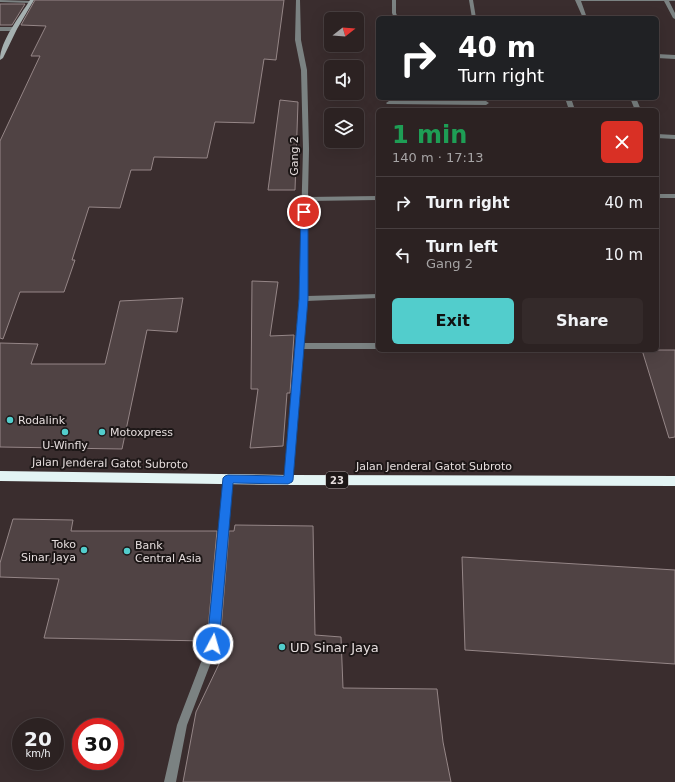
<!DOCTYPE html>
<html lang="en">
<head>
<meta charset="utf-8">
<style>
  :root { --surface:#2c2222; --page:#342a2a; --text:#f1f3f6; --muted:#a6a4a5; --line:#483f40; --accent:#52cdcc }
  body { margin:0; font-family:"DejaVu Sans",sans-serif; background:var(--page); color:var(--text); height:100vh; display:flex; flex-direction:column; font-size:15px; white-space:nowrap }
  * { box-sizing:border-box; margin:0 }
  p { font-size:13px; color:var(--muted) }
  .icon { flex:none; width:22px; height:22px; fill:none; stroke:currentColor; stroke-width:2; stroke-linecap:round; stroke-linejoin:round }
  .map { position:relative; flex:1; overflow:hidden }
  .side { position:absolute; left:376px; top:108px; width:283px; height:244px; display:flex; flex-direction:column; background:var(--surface); border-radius:6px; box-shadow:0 4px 16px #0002,0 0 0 1px var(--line) }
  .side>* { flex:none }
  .guide { position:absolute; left:376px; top:16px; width:283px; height:84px; border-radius:6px; box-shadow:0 4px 16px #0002,0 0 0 1px var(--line); background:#202124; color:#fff; overflow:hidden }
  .needle { width:26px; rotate:73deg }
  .buttons { position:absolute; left:324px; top:12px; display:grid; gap:8px }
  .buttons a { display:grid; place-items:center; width:40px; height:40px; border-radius:6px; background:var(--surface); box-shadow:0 4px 16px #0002,0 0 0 1px var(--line); font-size:20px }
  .speed { position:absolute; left:12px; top:718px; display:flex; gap:8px; font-size:20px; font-weight:700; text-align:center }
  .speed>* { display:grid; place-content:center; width:52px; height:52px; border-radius:50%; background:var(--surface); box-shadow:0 4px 16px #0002,0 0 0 1px var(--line); line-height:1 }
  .speed small { font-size:10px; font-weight:400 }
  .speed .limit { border:6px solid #d22; background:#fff; color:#111 }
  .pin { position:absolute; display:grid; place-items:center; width:34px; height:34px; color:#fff; margin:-17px; border:2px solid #fff; border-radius:50%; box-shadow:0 1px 4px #0007 }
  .me { position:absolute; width:44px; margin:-22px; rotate:6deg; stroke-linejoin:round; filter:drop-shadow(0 0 3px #0008) }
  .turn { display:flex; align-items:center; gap:14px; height:84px; padding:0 16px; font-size:18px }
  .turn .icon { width:52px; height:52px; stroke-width:2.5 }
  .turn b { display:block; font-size:28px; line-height:34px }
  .round { display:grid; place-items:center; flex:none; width:42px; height:42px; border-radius:6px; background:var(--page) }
  .headline { display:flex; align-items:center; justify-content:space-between; height:68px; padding:0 16px }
  h1 { font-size:24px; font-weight:700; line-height:30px; color:#1e9e55 }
  .cta { display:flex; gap:8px; margin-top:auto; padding:8px 16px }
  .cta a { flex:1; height:46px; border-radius:6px; background:var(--accent); color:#111; font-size:16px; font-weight:700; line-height:46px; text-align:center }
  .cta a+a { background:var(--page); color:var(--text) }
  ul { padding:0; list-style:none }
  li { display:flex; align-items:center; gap:12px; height:52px; padding:0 16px; border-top:1px solid var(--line) }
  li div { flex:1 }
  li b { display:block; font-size:15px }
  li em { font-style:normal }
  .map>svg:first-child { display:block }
  .building { fill:#504344; stroke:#958687 }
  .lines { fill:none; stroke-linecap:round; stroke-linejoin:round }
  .street { fill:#7b8282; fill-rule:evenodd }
  .secondary { fill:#a5b0b0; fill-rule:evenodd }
  .highway { fill:#e3f4f4; fill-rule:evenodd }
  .route { fill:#1a73e8; stroke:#114b97 }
  .poi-dot { fill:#52cdcc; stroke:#1d1717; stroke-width:1.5 }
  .labels { text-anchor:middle; stroke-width:4; stroke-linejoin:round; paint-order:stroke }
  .shield { fill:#1d1717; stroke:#a9a2a2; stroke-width:1 }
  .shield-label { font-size:10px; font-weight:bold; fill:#e5dddd }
  .street-label { font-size:11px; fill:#e5dddd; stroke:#1d1717 }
  .poi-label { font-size:11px; fill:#e5dddd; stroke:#1d1717; text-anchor:start }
  .near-poi-label { font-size:13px; fill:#e5dddd; stroke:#1d1717; text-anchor:start }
</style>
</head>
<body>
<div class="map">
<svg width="675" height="782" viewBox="0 0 675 782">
  <rect width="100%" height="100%" fill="#3a2d2e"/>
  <g class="building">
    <polygon points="35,0 284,0 276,60 264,59 254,123 215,122 207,158 154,157 151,170 131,170 120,208 89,207 72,260 75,260 64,292 20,292 3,339 0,338 0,141 40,56 31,56 46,26 21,25"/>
    <polygon points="0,4 25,4 12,25 0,25"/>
    <polygon points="280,100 298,102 295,190 268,190"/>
    <polygon points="252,281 278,282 270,336 294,335 290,393 287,393 283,446 250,448 258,389 251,389"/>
    <polygon points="183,298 177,332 147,330 122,449 0,447 0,343 38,344 31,364 105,364 120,301"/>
    <polygon points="642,350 675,350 675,437 669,438"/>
    <polygon points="13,519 73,520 71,531 217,531 207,641 44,638 59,579 0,577 0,563"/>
    <polygon points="235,525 313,526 315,635 341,637 343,688 437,689 443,742 451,782 183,782 196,712 230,641 220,641 229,531 234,531"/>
    <polygon points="462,557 675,570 675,664 465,650"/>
  </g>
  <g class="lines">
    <g class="street">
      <polygon points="0,0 31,1 33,2 31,3 0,2"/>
      <polygon points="296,0 300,0 301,40 307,70 309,149 308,197 378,196 378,200 308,201 307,296 378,294 378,298 306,301 303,343 378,343 378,349 303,349 292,480 291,482 288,483 285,482 284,480 299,299 303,149 301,70 295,40"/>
      <polygon points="392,0 396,0 396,13 398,18 394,18 392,13"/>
      <polygon points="469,0 473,0 476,18 472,18"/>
      <polygon points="575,0 675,0 675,1 669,1 675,13 675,19 673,18 664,1 581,1 587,18 583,18"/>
      <polygon points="0,27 14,27 17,29 14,31 0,31"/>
      <polygon points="657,54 675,55 675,59 657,58"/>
      <polygon points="565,98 571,98 575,110 569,110"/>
      <polygon points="630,98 636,98 641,110 635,110"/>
      <polygon points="389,101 486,101 489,103 486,105 387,104 386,103"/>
      <polygon points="657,134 675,135 675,139 657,138"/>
      <rect x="657" y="194" width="18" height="4"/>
      <polygon points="228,475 231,476 232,478 218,644 187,725 176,782 164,782 177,725 208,644 224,478 225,476"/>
    </g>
    <path class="secondary" d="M30,0h4l-17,29 -14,29 -3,2c0,-19 20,-44 30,-60z"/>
    <polygon class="highway" points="0,471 288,475 675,476 675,486 288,485 0,481"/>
  </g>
  <polygon class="route" points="304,209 308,212 308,299 293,480 292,482 288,484 233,483 219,644 217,647 213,649 209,647 207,644 223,478 225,476 228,475 284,476 299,299 301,212"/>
  <g class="poi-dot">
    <circle cx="10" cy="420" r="4"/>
    <circle cx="65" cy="432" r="4"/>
    <circle cx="102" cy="432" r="4"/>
    <circle cx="84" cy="550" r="4"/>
    <circle cx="127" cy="551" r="4"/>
    <circle cx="282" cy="647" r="4"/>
  </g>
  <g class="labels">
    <rect class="shield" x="326" y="472" width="22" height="16" rx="3"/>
    <g class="shield-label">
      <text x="337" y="484">23</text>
    </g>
    <g class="street-label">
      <text transform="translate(294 156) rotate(-90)" y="4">Gang 2</text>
      <text transform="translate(110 463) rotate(1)" y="4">Jalan Jenderal Gatot Subroto</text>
      <text x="434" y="470">Jalan Jenderal Gatot Subroto</text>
    </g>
    <g class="poi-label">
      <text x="18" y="424">Rodalink</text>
      <text x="110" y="436">Motoxpress</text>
      <text x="65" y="449" text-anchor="middle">U-Winfly</text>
      <text x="76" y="548" text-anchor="end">Toko<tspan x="76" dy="13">Sinar Jaya</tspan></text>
      <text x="135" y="549">Bank<tspan x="135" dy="13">Central Asia</tspan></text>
    </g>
    <g class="near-poi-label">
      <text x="290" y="652">UD Sinar Jaya</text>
    </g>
  </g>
</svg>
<div class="buttons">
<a><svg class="needle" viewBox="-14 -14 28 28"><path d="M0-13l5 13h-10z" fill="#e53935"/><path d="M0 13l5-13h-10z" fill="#a6a4a5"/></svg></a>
<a><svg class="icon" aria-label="sound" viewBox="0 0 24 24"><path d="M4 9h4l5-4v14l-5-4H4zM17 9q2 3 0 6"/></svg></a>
<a><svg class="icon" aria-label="layers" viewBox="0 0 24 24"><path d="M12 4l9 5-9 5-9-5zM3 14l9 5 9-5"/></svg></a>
</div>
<div class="speed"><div>20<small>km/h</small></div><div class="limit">30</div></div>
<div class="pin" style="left:304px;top:212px;background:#d93025"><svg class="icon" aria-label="arrive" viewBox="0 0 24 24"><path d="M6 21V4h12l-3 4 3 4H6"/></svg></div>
<svg class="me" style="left:213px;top:644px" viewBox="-20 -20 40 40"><circle r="17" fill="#1a73e8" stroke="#fff" stroke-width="3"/><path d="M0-11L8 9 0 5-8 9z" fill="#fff"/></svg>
<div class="guide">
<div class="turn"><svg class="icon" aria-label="right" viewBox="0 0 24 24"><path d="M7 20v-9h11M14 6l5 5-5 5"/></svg><div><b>40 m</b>Turn right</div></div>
</div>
<section class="side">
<div class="headline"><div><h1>1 min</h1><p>140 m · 17:13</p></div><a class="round" style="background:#d93025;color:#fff"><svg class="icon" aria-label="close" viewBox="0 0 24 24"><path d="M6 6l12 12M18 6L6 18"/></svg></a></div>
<ul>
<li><svg class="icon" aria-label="right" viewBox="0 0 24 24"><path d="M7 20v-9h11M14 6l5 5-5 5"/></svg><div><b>Turn right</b></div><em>40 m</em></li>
<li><svg class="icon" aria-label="left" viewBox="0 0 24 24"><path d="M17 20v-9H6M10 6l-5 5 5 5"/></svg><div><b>Turn left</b><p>Gang 2</p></div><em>10 m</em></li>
</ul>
<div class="cta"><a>Exit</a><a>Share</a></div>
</section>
</div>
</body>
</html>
